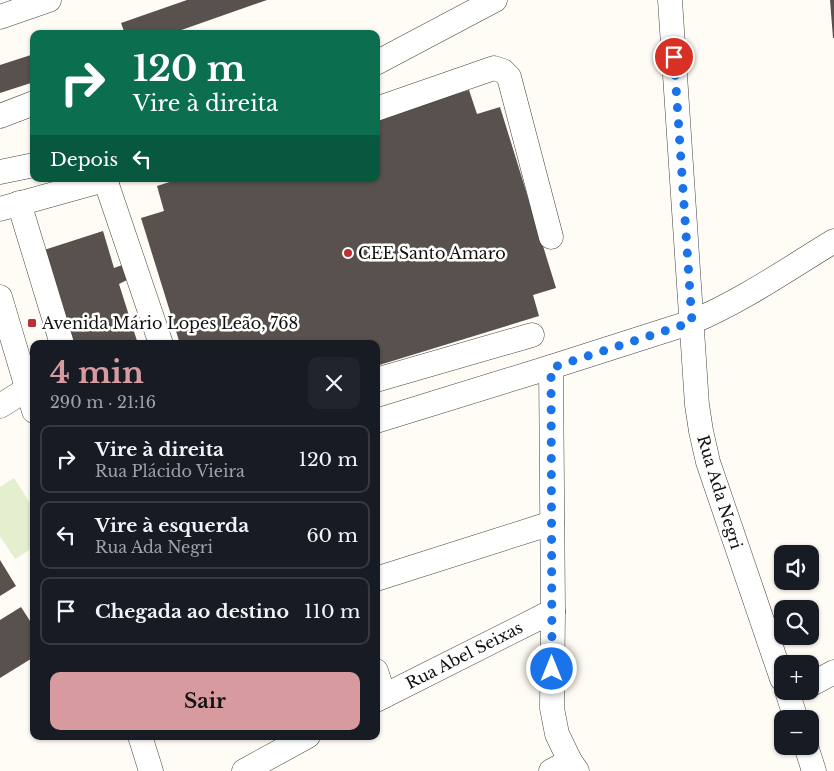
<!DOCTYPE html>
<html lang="pt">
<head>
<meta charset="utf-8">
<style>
  :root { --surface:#171b24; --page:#20242c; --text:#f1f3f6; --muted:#9ea1a6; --line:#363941; --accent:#d79b9f }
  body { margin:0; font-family:"Libre Baskerville",serif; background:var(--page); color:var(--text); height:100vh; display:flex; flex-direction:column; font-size:19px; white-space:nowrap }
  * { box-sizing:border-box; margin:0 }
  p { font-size:16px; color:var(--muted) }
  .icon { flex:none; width:28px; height:28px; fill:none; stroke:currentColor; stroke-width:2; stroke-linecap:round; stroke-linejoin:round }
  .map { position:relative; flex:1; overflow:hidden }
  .panel { position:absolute; left:30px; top:340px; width:350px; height:400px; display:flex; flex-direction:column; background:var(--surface); border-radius:10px; box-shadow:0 1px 4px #0004 }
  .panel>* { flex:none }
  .guide { position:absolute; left:30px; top:30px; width:350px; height:152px; border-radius:10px; box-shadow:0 1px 4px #0004; background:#0b6e4f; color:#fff; overflow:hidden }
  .fabs { position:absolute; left:774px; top:545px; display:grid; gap:10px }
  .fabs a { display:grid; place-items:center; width:45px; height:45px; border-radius:10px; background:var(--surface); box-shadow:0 1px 4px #0004; font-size:25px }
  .pin { position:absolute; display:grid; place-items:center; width:42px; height:42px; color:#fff; margin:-21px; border:2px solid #fff; border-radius:50%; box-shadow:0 1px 5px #0007 }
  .me { position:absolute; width:55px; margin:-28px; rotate:0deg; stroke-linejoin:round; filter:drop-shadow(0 0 4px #0008) }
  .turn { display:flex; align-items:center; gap:18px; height:105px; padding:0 20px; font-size:22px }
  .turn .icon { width:65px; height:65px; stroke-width:2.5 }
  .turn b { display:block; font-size:35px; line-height:42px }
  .then { display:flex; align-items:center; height:48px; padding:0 20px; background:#0003; gap:10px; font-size:19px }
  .round { display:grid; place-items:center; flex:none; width:52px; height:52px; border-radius:10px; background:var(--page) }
  .summary { display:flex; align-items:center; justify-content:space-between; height:85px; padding:0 20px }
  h1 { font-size:30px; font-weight:800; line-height:38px; color:var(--accent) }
  .primary-button { display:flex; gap:10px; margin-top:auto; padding:10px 20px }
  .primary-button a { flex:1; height:58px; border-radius:10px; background:var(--accent); color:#111; font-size:20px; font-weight:800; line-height:58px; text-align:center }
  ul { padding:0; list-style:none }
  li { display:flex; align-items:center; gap:15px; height:68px; margin:0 10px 8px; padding:0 10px; border:2px solid var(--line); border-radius:10px }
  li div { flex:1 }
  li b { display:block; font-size:19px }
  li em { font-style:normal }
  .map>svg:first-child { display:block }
  .pitch { fill:#e4efd0 }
  .building { fill:#58514d }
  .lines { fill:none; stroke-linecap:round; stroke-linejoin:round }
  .minor-casing { stroke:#434343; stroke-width:25 }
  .minor { stroke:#fff; stroke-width:24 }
  .route { stroke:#1a73e8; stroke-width:9; stroke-dasharray:0 16.2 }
  .poi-dot { fill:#b83035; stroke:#fff; stroke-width:2 }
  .labels { text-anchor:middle; stroke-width:5; stroke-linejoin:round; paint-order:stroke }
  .poi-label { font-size:16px; fill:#101010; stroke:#fff; text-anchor:start }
  .street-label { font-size:16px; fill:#101010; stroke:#fff }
</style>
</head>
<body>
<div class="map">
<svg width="834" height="771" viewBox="0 0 834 771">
  <rect width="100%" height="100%" fill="#fefcf4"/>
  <polygon class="pitch" points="14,478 34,509 34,547 15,559 0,536 0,487"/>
  <g class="building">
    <polygon points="187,0 267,0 170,34 125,34 121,23"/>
    <polygon points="830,0 834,0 834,38 833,38"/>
    <polygon points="34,54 34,82 0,93 0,65"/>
    <polygon points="469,90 477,114 500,107 556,288 533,295 539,316 376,366 376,344 180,344 141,218 164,211 157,186 179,179 376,179 376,118"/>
    <polygon points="103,231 114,268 125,264 129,279 119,284 138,344 74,344 44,250"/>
    <polygon points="0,560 16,586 0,596"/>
    <polygon points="21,607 34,627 34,657 0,678 0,620"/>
  </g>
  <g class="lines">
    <defs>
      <g id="minor">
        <polyline points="670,0 697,405 701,431 708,462 782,679"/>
        <polyline points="0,17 49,0"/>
        <polyline points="376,63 495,0"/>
        <polyline points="376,109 494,68 503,71 509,77 551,237"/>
        <polyline points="0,116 34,103"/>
        <polyline points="0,172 34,165"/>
        <polyline points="105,179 161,344"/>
        <polyline points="19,203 62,344"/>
        <polyline points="0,209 108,179"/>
        <polyline points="0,297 34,411"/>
        <polyline points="551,367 553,611 552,708 557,734 570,761 577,771"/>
        <polyline points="376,380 532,335"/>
        <polyline points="0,406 27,389"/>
        <path d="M376,421l175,-54 141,-45c50,-21 96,-53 142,-81"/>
        <polyline points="376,579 552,523"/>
        <polyline points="376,671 384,696"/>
        <polyline points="810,685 834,672"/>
        <polyline points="787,691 796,719"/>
        <polyline points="376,700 553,611"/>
        <polyline points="140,736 151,771"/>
        <polyline points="806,746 814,771"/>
        <polyline points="244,771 308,736"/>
        <polyline points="551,771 570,761"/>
      </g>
    </defs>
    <use href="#minor" class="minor-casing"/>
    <use href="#minor" class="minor"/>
  </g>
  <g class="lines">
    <polyline class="route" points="552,669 551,368 692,322 674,57"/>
  </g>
  <g class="poi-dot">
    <circle cx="348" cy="253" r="5"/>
    <rect x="27" y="318" width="10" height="10" rx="2.5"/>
  </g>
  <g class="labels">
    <g class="poi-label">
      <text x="358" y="259">CEE Santo Amaro</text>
      <text x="42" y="329">Avenida Mário Lopes Leão, 768</text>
    </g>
    <g class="street-label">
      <text transform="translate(720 492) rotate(73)" y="6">Rua Ada Negri</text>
      <text transform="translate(464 655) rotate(-27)" y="6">Rua Abel Seixas</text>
    </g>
  </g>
</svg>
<div class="fabs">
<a><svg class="icon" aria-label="sound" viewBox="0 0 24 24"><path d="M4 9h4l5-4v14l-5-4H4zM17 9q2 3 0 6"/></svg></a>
<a><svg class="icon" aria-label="search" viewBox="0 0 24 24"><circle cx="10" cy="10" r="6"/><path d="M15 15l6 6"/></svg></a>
<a>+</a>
<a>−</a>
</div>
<div class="pin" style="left:674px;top:57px;background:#d93025"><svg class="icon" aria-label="arrive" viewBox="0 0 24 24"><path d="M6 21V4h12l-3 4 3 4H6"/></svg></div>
<svg class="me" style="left:552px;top:669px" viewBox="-20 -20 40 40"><circle r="17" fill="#1a73e8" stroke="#fff" stroke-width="3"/><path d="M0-11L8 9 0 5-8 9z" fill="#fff"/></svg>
<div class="guide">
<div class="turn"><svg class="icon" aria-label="right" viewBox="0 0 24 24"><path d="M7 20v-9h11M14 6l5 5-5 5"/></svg><div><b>120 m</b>Vire à direita</div></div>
<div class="then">Depois<svg class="icon" aria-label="left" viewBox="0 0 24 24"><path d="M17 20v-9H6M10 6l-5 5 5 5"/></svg></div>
</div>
<section class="panel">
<div class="summary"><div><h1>4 min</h1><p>290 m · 21:16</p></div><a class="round"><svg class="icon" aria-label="close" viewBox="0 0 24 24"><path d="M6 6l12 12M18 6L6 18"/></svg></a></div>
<ul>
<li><svg class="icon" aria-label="right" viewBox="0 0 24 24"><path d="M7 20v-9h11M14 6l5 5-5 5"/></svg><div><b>Vire à direita</b><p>Rua Plácido Vieira</p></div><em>120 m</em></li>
<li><svg class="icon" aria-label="left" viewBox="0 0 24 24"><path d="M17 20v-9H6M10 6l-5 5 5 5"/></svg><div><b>Vire à esquerda</b><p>Rua Ada Negri</p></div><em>60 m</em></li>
<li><svg class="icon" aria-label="arrive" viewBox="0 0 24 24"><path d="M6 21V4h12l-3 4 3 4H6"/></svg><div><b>Chegada ao destino</b></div><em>110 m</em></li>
</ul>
<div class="primary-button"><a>Sair</a></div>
</section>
</div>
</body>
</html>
